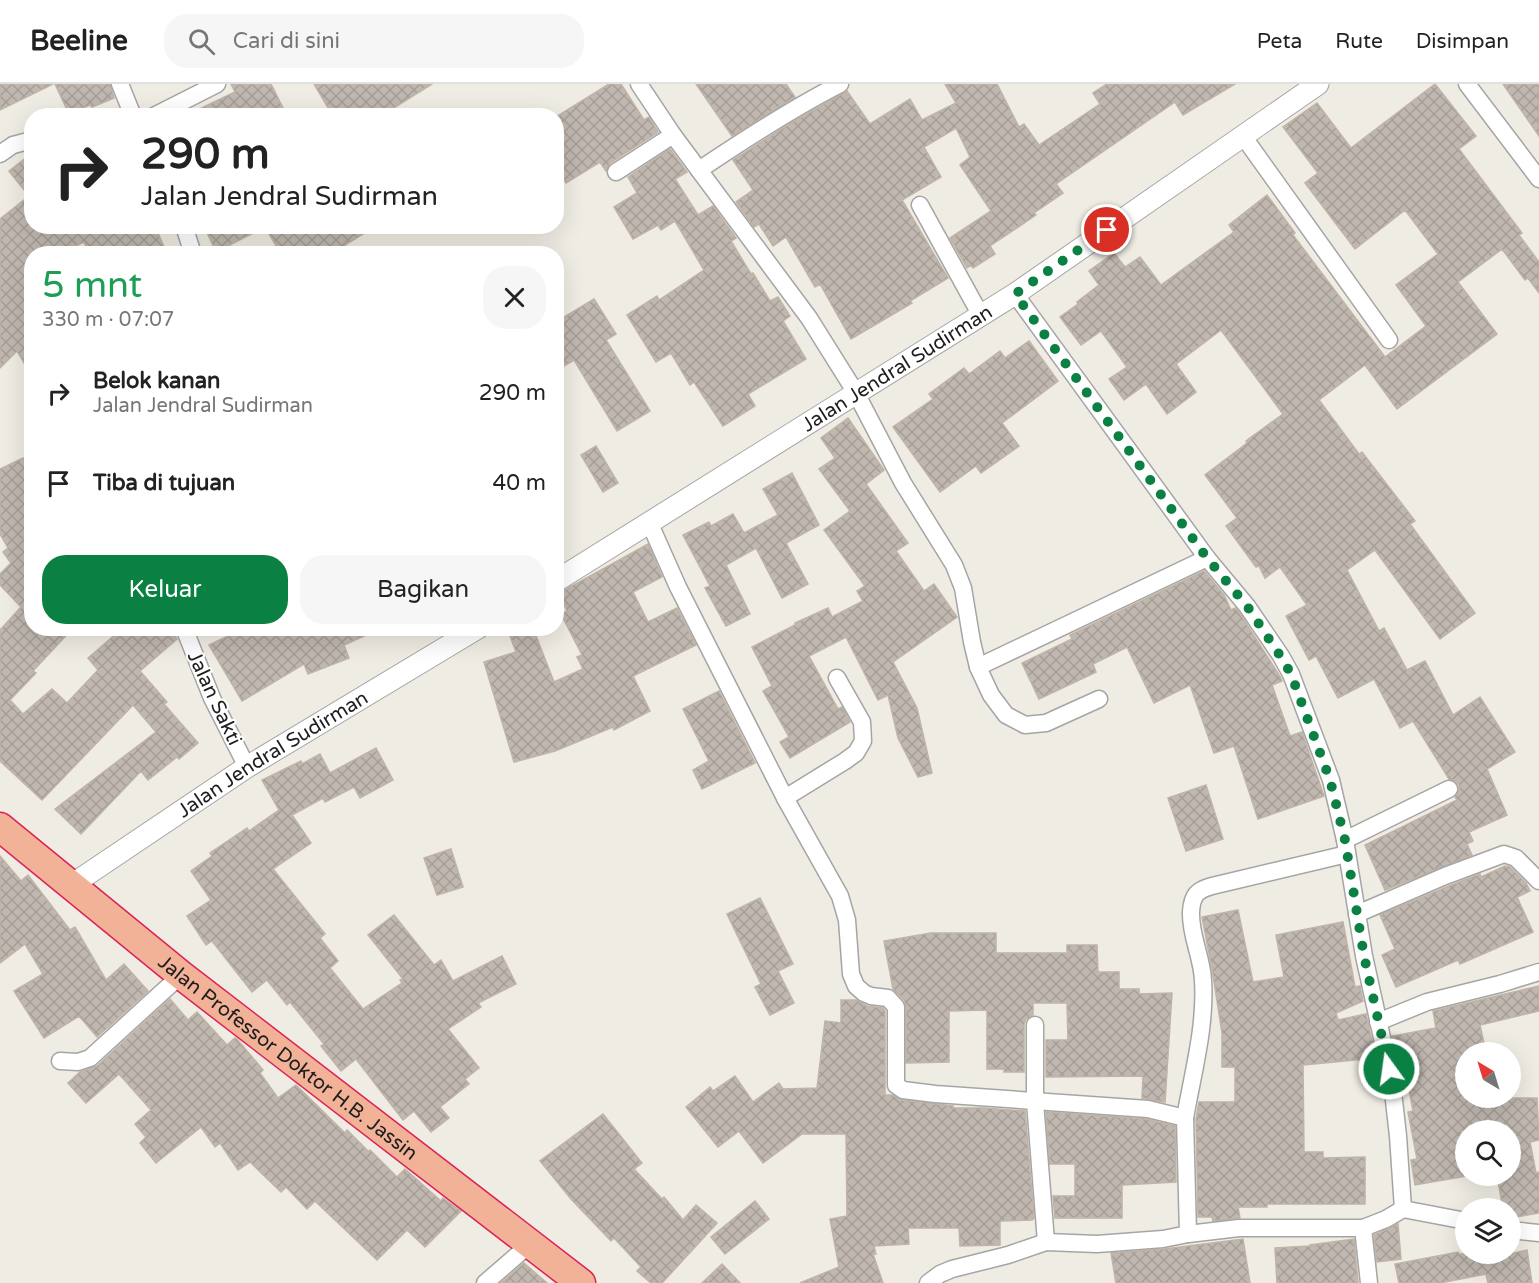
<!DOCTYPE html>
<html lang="id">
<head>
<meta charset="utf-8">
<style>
  :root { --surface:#fff; --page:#f6f6f6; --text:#222; --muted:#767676; --line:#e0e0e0; --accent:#0b8043 }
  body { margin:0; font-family:"Varela Round",sans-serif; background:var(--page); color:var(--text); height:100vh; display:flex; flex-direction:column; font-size:22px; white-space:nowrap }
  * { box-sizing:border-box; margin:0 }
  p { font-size:20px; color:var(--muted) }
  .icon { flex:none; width:33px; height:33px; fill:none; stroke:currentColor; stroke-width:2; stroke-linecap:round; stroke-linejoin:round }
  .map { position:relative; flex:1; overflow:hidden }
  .panel { position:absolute; left:24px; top:162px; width:540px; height:390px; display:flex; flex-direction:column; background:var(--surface); border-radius:24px; box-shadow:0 6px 24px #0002 }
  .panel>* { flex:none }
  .guide { position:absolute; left:24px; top:24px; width:540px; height:126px; border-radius:24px; box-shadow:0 6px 24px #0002; background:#fff; color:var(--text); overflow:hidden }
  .needle { width:39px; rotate:322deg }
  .tools { position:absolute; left:1455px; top:958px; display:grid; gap:12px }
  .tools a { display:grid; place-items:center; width:66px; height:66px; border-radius:50%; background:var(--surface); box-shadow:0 6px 24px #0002; font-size:30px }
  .pin { position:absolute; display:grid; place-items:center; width:51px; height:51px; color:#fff; margin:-26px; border:3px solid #fff; border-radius:50%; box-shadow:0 2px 6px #0007 }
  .me { position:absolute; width:66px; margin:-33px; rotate:346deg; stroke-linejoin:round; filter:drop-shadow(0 0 4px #0008) }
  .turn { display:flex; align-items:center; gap:21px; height:126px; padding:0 18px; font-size:27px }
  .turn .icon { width:78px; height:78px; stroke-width:2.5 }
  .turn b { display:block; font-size:42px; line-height:51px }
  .round { display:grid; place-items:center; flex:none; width:63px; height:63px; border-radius:24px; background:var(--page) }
  .headline { display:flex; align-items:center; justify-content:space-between; height:102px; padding:0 18px }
  h1 { font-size:36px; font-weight:600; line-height:45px; color:#1e9e55 }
  .button { display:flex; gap:12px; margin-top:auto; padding:12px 18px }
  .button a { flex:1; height:69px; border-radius:24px; background:var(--accent); color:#fff; font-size:24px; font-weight:600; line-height:69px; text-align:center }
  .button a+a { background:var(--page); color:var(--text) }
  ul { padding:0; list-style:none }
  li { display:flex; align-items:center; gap:18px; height:90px; padding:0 18px }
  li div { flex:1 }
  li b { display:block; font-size:22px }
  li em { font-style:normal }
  header { display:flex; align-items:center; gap:36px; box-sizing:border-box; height:84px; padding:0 30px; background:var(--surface); border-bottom:2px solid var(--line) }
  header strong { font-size:28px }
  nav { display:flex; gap:33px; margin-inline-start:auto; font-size:21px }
  .search { width:420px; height:54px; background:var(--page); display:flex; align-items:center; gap:15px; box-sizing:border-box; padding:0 21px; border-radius:24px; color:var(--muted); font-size:22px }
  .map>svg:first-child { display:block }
  .building { fill:url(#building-cross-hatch); stroke:#c1b3a6; stroke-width:1.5 }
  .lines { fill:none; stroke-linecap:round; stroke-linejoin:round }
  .minor-casing { stroke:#a5a5a5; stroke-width:19 }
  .tertiary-casing { stroke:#a5a5a5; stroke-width:23 }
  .trunk-casing { stroke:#dc2256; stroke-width:31 }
  .minor { stroke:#fff; stroke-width:16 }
  .tertiary { stroke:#fff; stroke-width:21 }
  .trunk { stroke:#f2b298; stroke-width:28 }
  .route { stroke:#0b8043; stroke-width:10; stroke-dasharray:0 18 }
  .labels { text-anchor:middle; stroke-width:4.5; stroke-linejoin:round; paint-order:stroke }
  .street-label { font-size:20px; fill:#1e1e1e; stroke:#fff }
</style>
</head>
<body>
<header>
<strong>Beeline</strong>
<div class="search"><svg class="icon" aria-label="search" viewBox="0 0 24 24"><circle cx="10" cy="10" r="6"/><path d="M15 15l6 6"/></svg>Cari di sini</div>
<nav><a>Peta</a><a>Rute</a><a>Disimpan</a></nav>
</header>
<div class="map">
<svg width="1539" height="1199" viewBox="0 0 1539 1199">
  <defs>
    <pattern id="building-cross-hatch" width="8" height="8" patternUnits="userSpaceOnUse" patternTransform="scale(1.5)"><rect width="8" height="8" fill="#c0b8b0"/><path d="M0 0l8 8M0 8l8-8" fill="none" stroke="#a59e97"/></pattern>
  </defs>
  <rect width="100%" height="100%" fill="#efece3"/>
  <g class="building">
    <polygon points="0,0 53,0 0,26"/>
    <polygon points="55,0 110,0 114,14 92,23 90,21 69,30"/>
    <polygon points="231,0 271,0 287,32 185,32 235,8"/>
    <polygon points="314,0 432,0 381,32 333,32"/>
    <polygon points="609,0 621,0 644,36 649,33 658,48 610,79 606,87 600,78 566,99 556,84 556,33"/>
    <polygon points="696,0 786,0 795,13 732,52"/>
    <polygon points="945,0 997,0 1019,43 1024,40 1039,61 1100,20 1093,9 1107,0 1235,0 1183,31 1175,18 1056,100 1063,109 1034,129 1036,131 990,162 995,170 973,184 971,181 967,184 950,154 991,127 960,81 970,73 956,44 924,63 941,93 902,116 948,194 910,217 912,219 851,255 820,200 815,203 786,153 773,162 759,140 754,143 736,118 753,106 733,76 791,39 847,7 870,40 910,15 922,36 956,19"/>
    <polygon points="1435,0 1476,52 1459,65 1522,149 1519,151 1539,178 1539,209 1528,194 1525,196 1502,165 1458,198 1497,250 1397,325 1365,281 1319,316 1359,370 1362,368 1415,437 1410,440 1475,529 1440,555 1375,466 1347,486 1379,547 1384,544 1407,586 1425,577 1453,631 1480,613 1515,668 1487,685 1507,731 1469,748 1473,757 1467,760 1472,771 1385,806 1365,761 1457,716 1455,713 1459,706 1459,701 1455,697 1449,695 1413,637 1400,644 1374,595 1338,614 1316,572 1309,576 1286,532 1307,521 1280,483 1265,494 1259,482 1256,483 1226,442 1237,434 1205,391 1247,359 1246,357 1283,330 1221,246 1176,280 1196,308 1167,330 1146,300 1124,316 1109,295 1127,283 1101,247 1081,261 1060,233 1078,220 1077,218 1099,201 1089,187 1114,169 1125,183 1140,173 1161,201 1234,148 1229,141 1267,111 1295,149 1293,151 1385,273 1426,242 1396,201 1438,170 1405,126 1355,165 1305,99 1318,89 1283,43 1317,19 1351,64"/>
    <polygon points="1503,0 1539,0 1539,52"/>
    <polygon points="670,65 687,88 675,95 698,131 713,122 736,154 731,157 751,190 753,189 770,217 778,213 790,232 783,237 806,275 748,310 755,322 723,342 694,298 690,301 671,269 656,278 627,231 657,212 659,216 704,186 675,137 661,146 658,141 633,155 614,123 637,109 628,93"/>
    <polygon points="32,69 32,142 155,142 167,170 131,170 128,163 112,170 89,170 84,158 58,170 32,170 32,292 17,267 0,284 0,135 29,112 9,87"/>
    <polygon points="204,142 376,142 345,161 350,170 281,170 265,143 216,168"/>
    <polygon points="594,215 616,250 606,256 650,327 617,347 574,276 564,282 556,270 556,238"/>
    <polygon points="1029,257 1058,297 1002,339 1019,362 981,389 976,382 940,408 893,343 933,315 929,310 964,284 969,290 1000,267 1005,274"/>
    <polygon points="848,334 884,386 866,400 908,459 896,467 924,507 934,500 957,533 893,578 917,624 932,689 918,693 898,654 888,611 878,616 846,553 809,572 838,625 842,623 850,638 790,674 780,658 789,653 763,607 772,602 752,563 795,541 795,539 828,524 832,533 863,517 857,507 865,502 824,446 850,427 819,385 835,374 821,354"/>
    <polygon points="596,362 618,399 603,408 581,371"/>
    <polygon points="32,372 32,449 23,454 32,466 32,544 73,544 33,587 36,589 10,616 23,630 52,605 67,619 98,586 88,574 117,549 120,552 129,544 170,544 177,555 140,587 167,618 164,620 198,659 179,675 177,673 148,696 141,687 81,750 55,725 156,648 133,621 42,716 0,677 0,546 21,523 0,501 0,490 11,479 3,468 8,464 0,450 0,385 23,374 24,376"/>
    <polygon points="792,389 819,441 786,459 808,500 782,514 756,464 726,481 750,530 726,542 705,504 710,502 683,451 709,438 711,442 733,430 744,449 778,431 763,405"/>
    <polygon points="648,460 662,493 633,508 648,538 677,524 696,561 633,592 650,627 614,646 613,643 555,667 514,678 484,578 516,568 507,544 533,544 554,598 583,585 577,573 582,571 561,530 567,527 559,509"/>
    <polygon points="1204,487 1224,511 1231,526 1235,524 1239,528 1281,594 1282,597 1272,601 1290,652 1302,648 1324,712 1258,735 1234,662 1214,669 1190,601 1154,619 1127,563 1093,580 1096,588 1039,615 1022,579 1072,555 1070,551"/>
    <polygon points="227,544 382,544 344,561 349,574 308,590 304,580 242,617 209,561 230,551"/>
    <polygon points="719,607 755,679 702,705 693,686 709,677 683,625"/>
    <polygon points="376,664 393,696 360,714 354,703 325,718 323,714 292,731 311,759 273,785 325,850 320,854 338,877 330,884 363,925 402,899 400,896 403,895 368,851 394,831 434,881 441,876 453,897 502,872 516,900 478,919 481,923 448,945 479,984 465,995 469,1000 440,1023 449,1034 431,1048 414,1027 403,1036 356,975 341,987 321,962 324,960 290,918 287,921 267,896 252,908 212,857 206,861 187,832 211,816 191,787 212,772 210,769 247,744 249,747 279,726 262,696 301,677 302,680 320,670 330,689"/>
    <polygon points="1206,701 1223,755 1186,767 1168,714"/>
    <polygon points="451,765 463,803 437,811 424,774"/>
    <polygon points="0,772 21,797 28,791 70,846 75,843 106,896 124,880 148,907 97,953 79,932 44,954 14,907 43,890 25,860 0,879"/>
    <polygon points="1505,782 1510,783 1526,799 1530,807 1517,813 1533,848 1460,880 1458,876 1396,903 1382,871 1395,865 1380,831 1449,802 1480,790 1481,793"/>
    <polygon points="760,814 793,880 778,887 794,919 770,931 755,903 761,900 727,830"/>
    <polygon points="1238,826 1253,898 1284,893 1276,851 1343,838 1355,903 1360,902 1363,917 1336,929 1338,936 1366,930 1376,974 1303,981 1304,1068 1323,1068 1323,1074 1365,1073 1365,1120 1267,1120 1267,1123 1238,1123 1240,1134 1213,1137 1212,1133 1198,1133 1196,1035 1199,1018 1235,1018 1235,983 1222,983 1222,949 1212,885 1202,833"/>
    <polygon points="931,849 996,849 996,869 1067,869 1067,861 1097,861 1098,888 1119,888 1119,905 1139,905 1139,910 1172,909 1165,1018 1142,1014 1143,992 1046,993 1046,956 1068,956 1067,919 1033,919 1033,931 1026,935 1024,941 1024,988 1004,988 1004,985 987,985 987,926 949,927 949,978 906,979 906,922 904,916 893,905 884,857"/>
    <polygon points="1539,902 1539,927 1480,941 1486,969 1466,969 1466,1014 1537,1014 1539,1056 1530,1058 1536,1089 1539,1088 1539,1129 1510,1134 1510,1125 1503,1125 1497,1092 1510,1092 1510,1047 1493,1047 1491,1041 1461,1047 1466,1072 1466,1092 1415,1101 1411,1076 1417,1075 1408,1028 1413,1027 1405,984 1400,985 1392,952 1436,944 1433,927"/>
    <polygon points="170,915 188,936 197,928 227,961 235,954 237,955 263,986 260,989 278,1014 296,1001 345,1049 347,1046 369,1068 370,1066 397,1093 405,1085 441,1117 443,1114 461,1127 425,1163 407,1146 377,1176 315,1117 307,1125 286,1103 281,1108 250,1078 238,1086 220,1059 215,1063 201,1043 156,1079 140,1059 146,1053 135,1040 151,1026 119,990 86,1019 68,999 80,988 97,982"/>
    <polygon points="841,916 856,916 867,922 883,924 885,927 885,1011 892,1011 902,1016 953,1022 953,1024 984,1024 1025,1027 1034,1134 1032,1136 1000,1137 1000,1161 960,1162 959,1144 908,1144 909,1160 874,1162 876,1170 873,1170 883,1199 800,1199 839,1183 830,1135 847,1132 846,1050 802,1050 763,1079 739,1047 718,1063 686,1023 710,1003 713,1007 735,992 753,1018 779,999 783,1005 817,1004 825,937 841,939"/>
    <polygon points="1046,1028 1146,1035 1175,1042 1176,1098 1122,1101 1122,1134 1055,1134 1053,1112 1075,1112 1075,1080 1050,1080"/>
    <polygon points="603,1030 642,1079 634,1085 662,1115 664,1113 683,1136 696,1121 717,1139 662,1199 651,1199 637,1187 641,1183 614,1154 611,1157 571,1115 540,1077"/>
    <polygon points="755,1117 769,1135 725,1170 711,1153"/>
    <polygon points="1398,1140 1401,1175 1377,1178 1374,1151"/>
    <polygon points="1243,1155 1250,1199 1116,1199 1111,1169 1164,1165"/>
    <polygon points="1354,1155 1358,1199 1277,1199 1275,1164 1310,1162 1310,1161"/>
    <polygon points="1527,1166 1532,1199 1488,1199 1486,1190 1440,1199 1399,1199 1395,1180 1458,1168 1459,1170 1510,1170"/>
    <polygon points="524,1179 547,1199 501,1199"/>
    <polygon points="722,1180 740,1199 702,1199"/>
  </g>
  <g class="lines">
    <defs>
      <g id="minor">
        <polyline points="120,0 133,32"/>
        <polyline points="639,0 673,51 809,234 856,309 903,399 954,481 963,504 972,558 978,583 991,611 1006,631 1025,641 1046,639 1099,615"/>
        <polyline points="1467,0 1539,95"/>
        <polyline points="154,32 217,0"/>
        <polyline points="1243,52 1389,256"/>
        <polyline points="0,70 13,61 32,56"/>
        <path d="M699,86c46,-31 92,-61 141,-86"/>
        <polyline points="616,88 673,51"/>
        <polyline points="920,121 980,230"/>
        <polyline points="184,142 193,170"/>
        <polyline points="1015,210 1207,474 1247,522 1281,572 1291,590 1331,696 1345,756 1364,872 1392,999 1398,1052 1403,1125"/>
        <polyline points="650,440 678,503 785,714 840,812 847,836 851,890 856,902 864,909 871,912 888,914 896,923 896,1001 903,1006 935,1010 1148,1025 1185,1034 1188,1150"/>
        <polyline points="184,544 212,614 247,683"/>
        <polyline points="978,583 1207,474"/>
        <polyline points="785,714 845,677 856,669 863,657 862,638 837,594"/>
        <polyline points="1345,756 1449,705"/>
        <polyline points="1357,830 1445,792 1504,770 1516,774 1539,797"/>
        <polyline points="1378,938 1427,918 1500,900 1539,888"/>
        <polyline points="1035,941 1035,1018 1046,1158"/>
        <polyline points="60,977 78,978 90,974 181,891"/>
        <path d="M1185,1034c8,-46 21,-92 18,-138 -1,-23 -13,-45 -12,-68 1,-17 6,-22 21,-26l135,-32"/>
        <polyline points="1363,1144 1369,1199"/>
        <polyline points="1510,1146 1539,1149"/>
        <polyline points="485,1199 530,1160"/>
        <polyline points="928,1199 940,1190 952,1185 1008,1171 1046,1158 1097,1160 1163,1155 1188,1150 1239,1144 1363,1144 1386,1135 1403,1125 1466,1137"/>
      </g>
      <g id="tertiary">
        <path id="s1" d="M556,497l459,-287 303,-210"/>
        <path id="s2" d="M70,802l177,-119 231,-139"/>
      </g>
      <g id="trunk">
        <path id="s3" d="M0,743l181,148 400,308"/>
      </g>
    </defs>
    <use href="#minor" class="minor-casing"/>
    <use href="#tertiary" class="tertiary-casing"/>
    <use href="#trunk" class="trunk-casing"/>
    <use href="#minor" class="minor"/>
    <use href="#tertiary" class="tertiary"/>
    <use href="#trunk" class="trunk"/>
  </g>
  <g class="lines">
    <polyline class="route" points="1107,146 1015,210 1207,474 1247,522 1281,573 1291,590 1330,696 1345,756 1364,872 1389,985"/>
  </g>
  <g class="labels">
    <g class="street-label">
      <text dy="7" stroke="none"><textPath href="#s1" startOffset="402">Jalan Jendral Sudirman</textPath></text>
      <text transform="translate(215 614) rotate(65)" y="7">Jalan Sakti</text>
      <text dy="7" stroke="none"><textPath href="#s2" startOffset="242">Jalan Jendral Sudirman</textPath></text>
      <text dy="7" stroke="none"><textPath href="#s3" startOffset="369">Jalan Professor Doktor H.B. Jassin</textPath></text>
    </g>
  </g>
</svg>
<div class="tools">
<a><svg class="needle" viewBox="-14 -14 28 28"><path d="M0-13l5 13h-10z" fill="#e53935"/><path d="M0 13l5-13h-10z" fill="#767676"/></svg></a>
<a><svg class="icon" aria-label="search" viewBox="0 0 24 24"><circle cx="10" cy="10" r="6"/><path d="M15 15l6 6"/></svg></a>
<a><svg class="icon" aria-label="layers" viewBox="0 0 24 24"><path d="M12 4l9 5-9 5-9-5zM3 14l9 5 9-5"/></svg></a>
</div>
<div class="pin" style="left:1107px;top:146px;background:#d93025"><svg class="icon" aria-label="arrive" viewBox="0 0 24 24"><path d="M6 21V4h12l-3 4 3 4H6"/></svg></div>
<svg class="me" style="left:1389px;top:985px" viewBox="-20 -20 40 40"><circle r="17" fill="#0b8043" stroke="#fff" stroke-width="3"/><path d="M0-11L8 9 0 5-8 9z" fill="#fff"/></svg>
<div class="guide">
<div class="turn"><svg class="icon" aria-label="right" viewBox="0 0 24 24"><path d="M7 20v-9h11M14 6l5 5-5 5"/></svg><div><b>290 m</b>Jalan Jendral Sudirman</div></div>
</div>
<section class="panel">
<div class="headline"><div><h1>5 mnt</h1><p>330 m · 07:07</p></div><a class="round"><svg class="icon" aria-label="close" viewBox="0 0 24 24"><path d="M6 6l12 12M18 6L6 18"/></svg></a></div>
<ul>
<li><svg class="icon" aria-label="right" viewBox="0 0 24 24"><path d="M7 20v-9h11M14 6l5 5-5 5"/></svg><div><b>Belok kanan</b><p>Jalan Jendral Sudirman</p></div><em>290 m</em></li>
<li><svg class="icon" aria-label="arrive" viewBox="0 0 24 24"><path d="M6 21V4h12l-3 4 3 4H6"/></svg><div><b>Tiba di tujuan</b></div><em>40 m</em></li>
</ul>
<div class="button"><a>Keluar</a><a>Bagikan</a></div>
</section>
</div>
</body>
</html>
